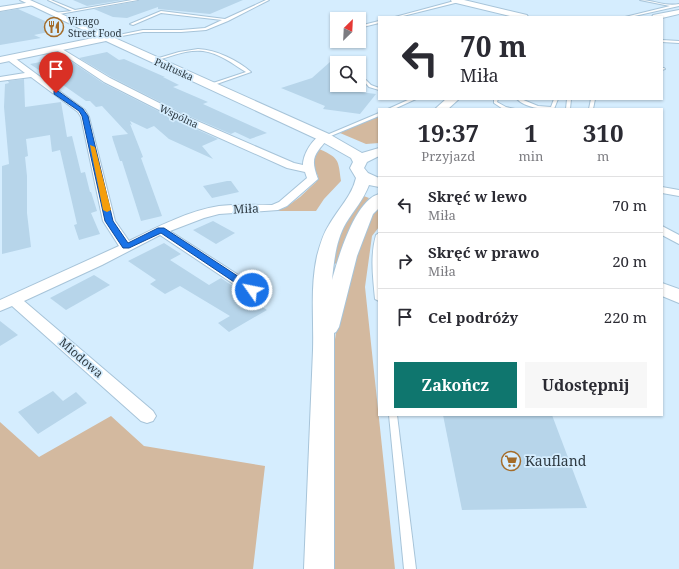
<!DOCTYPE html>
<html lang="pl">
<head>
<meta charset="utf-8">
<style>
  :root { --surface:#fff; --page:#f7f7f7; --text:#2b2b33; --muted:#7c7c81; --line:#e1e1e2; --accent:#0f766e }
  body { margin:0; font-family:"Noto Serif",serif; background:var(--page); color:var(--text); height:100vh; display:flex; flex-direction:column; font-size:15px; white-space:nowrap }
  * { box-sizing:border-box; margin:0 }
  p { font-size:13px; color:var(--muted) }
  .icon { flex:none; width:22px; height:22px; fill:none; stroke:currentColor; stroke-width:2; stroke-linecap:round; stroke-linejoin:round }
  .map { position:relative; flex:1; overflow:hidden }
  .side { position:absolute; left:378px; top:108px; width:285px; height:308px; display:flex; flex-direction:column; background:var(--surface); border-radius:0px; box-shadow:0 1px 3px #0004 }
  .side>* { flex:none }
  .guide { position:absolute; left:378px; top:16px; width:285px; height:84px; border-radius:0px; box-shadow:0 1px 3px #0004; background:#fff; color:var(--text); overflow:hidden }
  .needle { width:26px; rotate:24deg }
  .controls { position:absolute; left:330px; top:12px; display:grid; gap:8px }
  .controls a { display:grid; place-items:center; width:36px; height:36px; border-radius:0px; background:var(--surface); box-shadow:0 1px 3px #0004; font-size:20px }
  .pin { position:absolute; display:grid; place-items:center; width:34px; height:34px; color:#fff; margin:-41px -17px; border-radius:50% 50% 50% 0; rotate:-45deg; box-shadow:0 0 4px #0007 }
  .pin .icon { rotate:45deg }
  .me { position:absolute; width:44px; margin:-22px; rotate:303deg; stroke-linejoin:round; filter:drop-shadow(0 0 3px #0008) }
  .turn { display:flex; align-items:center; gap:14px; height:84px; padding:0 16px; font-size:18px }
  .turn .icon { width:52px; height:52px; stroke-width:2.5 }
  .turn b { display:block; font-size:28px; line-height:34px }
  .eta { display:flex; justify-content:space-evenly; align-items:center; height:68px; text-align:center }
  .eta b { font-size:24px; font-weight:700; line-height:28px }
  .cta { display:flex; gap:8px; margin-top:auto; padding:8px 16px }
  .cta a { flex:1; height:46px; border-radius:0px; background:var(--accent); color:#fff; font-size:16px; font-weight:700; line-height:46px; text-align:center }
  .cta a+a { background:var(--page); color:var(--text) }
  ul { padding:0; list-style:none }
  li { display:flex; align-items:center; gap:12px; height:56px; padding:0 16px; border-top:1px solid var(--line) }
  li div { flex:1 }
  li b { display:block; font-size:15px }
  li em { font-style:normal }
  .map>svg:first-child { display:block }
  .green { fill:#d3b99f }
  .building { fill:#b7d5ea }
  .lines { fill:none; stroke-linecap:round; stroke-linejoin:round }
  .lane-casing { stroke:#a7c4d9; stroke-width:2 }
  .street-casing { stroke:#a7c4d9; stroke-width:2 }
  .secondary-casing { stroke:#a7c4d9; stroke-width:2 }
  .lane { fill:#fff; fill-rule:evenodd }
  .street { fill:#fff; fill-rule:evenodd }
  .secondary { fill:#fff; fill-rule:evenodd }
  .route { fill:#1a73e8; stroke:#114b97 }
  .slow { fill:#f59e0b }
  .labels { text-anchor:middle; stroke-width:3.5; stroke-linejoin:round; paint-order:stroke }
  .far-poi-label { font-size:10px; fill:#2f3b43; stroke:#d5edfe; text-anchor:start }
  .far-street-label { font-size:10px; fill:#2f3b43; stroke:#d5edfe }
  .street-label { font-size:12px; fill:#2f3b43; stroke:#d5edfe }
  .near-poi-label { font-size:14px; fill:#2f3b43; stroke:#d5edfe; text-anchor:start }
</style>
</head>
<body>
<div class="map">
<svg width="679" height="569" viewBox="0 0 679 569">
  <rect width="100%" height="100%" fill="#d5edfe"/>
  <g class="green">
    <polygon points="379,115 379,143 366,144 340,133"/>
    <path d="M317,148c22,10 21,10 24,33l-17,18 -8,12h-46l15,-3 15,-11 16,-15 2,-6 -6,-11z"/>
    <path d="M361,195l8,3 -14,19 -17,46 -4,1 -1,-1c5,-30 13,-42 28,-68z"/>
    <polygon points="379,207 379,227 372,236 365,287 395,569 334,569 334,346 338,319 355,254 370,215"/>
    <polygon points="111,416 144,446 265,466 253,569 0,569 0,422 39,457"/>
  </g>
  <g class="building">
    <polygon points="73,0 123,0 87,6"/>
    <polygon points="139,0 243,0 210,14 158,9 158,7 127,18 113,17 94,9 138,1"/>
    <polygon points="18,9 63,29 34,35 41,38 0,45 0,12"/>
    <polygon points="107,52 119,60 124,59 165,77 163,77 179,85 173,87 208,102 203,104 267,133 250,139 235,132 231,134 182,113 111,77 79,58"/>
    <polygon points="61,58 64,61 69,60 103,83 174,119 218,139 202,146 213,159 169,139 154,126 147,129 130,121 132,125 130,124 143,157 141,158 162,216 141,221 122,161 120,161 113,140 112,136 128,134 102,106 96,107 90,101 86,101 56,80 57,82 30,64"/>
    <polygon points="330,62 337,65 337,85 348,85 335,89 376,94 360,114 323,109 325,106 281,88 312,78"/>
    <polygon points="24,79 25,107 61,102 67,137 72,136 81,173 85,172 90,192 91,192 97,211 91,213 100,234 79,240 74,225 77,224 60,150 52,152 50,135 26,139 28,156 25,157 27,176 27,213 31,247 2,254 2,166 9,164 4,107 5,84 9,83 8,81"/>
    <polygon points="227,181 231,181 239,192 212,198 203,186"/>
    <polygon points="213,221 235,233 216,244 193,230"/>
    <polygon points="164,243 181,254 170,260 209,285 221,278 267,310 229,332 218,323 230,316 180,286 165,294 150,284 156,280 128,261"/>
    <polygon points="94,275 110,285 66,310 50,298"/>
    <polygon points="0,321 18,335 0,346"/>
    <polygon points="53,391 63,401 76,392 87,403 38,434 18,412"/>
    <polygon points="443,415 552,415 587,508 462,510"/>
  </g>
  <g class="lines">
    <defs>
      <g id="lane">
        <polygon points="48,0 51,0 75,10 132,0 138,0 54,15 53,13 72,11"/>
        <polygon points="266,0 269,0 228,21 206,30 181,32 143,32 106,39 104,38 143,30 181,30 205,28 222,20 161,13 133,25 130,24 161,11 225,19"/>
        <polygon points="458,0 459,2 399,17 395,17"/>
        <path d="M640,0c13,0 26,7 39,4v2l-49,11h-5l45,-11z"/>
        <polygon points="379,21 379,23 359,28 359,26"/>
        <polygon points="337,32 337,34 333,34"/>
        <polygon points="662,40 679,41 679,43 662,42"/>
        <path d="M198,49c19,1 39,11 53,23l-40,14 -2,-1 1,-1 36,-12c-13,-8 -27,-19 -43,-21 -16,-2 -33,6 -49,10l-2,-1 27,-8z"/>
        <polygon points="662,68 664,68 665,69 662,70"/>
        <polygon points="366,80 371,85 379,88 379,90 369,87 364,81"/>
        <polygon points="410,99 416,99 394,109 388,109"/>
        <polygon points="494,99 498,99 497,102 506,107 515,109 503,109 494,103"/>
        <path d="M517,99h4l17,7 13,1 3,-8h4l-4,10c-12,0 -29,-1 -37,-10z"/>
        <polygon points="567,99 571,99 570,109 566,109"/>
        <polygon points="591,99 595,99 593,109 589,109"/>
        <polygon points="379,113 379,116 326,138 322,137"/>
        <path d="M379,233v68l-4,-2c-2,-22 -5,-43 1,-64z"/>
        <polygon points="389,415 397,415 416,569 404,569"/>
      </g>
      <g id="street">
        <polygon points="32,2 35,4 34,5 0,11 0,7"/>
        <path d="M57,46l53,32 71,36 113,49 9,2c0,-11 10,-28 21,-31l5,3c-13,17 -20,19 -11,42l-31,27 -9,4 -59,4 -15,4 -34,13 87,56 2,3 -2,3 -5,1 -5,-1 -87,-58 -58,30 -78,36 129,110 3,5 -3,5 -6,2 -6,-2 -129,-115 -12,5v-11l119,-54 -16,-25 -22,-104 -3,-5 -47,-35 -31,4v-4l25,-4 -20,-15 4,-2h3l73,54 4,7 26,104 14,20c28,-14 59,-30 90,-35 17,-2 36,-1 53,-1l7,-3 28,-24 -2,-6 -18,-4 -112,-50 -71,-36 -49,-33v-2z"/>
        <polygon points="662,187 679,190 679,196 662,193"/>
        <polygon points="662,226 679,235 679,244 662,235"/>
      </g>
      <g id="secondary">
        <path d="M20,0h10l299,134 33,19 17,-5v8l-12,6 -3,6 4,5 11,5v9l-10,-2c-5,14 -15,25 -23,38 -10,17 -12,38 -14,57 6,-22 23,-80 47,-86v14l-6,6 -16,42 -18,71 -3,5 -2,1v236h-30c3,-73 6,-146 9,-219 1,-32 -3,-62 4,-94 3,-11 6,-22 12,-31 9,-16 23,-29 27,-47l-6,-10 3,-6 -2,-4 -32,-18 -213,-99 -106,22v-6l98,-20z"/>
        <polygon points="451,0 464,0 527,15 528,17 514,17 452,2"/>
        <polygon points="679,10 679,14 662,18 652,17 653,15"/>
        <polygon points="446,99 459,99 448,109 435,109"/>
        <polygon points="662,283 679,289 679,303 662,296"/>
      </g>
    </defs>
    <use href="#lane" class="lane-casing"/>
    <use href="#street" class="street-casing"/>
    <use href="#secondary" class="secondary-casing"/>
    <use href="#lane" class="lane"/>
    <use href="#street" class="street"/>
    <use href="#secondary" class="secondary"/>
  </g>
  <polygon class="route" points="54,91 58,91 83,109 88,116 113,221 128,243 158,228 164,228 256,288 257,290 256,292 249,292 161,233 129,248 123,248 105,221 82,116 79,111 54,94"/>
  <polygon class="slow" points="90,145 95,147 111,210 107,212 103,210"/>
  <defs>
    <symbol id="restaurant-ring" viewBox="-11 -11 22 22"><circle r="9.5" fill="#d5edfe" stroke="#a46c29" stroke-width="1.5"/><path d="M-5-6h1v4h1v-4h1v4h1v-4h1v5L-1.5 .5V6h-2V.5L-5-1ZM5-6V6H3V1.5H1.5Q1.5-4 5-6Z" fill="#a46c29"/></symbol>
    <symbol id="supermarket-ring" viewBox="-11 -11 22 22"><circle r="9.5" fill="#d5edfe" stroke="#a46c29" stroke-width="1.5"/><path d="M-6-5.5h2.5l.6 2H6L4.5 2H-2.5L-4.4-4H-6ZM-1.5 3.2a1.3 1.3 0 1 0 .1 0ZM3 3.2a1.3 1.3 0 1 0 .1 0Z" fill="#a46c29"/></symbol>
  </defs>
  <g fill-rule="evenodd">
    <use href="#restaurant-ring" x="43" y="16" width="22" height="22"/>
    <use href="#supermarket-ring" x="500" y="450" width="22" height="22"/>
  </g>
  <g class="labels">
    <g class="far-poi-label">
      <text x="68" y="25">Virago<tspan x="68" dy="12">Street Food</tspan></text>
    </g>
    <g class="far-street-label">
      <text transform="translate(174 69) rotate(24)" y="4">Pułtuska</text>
      <text transform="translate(179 116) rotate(25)" y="4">Wspólna</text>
    </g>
    <g class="street-label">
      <text transform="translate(246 209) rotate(-2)" y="4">Miła</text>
      <text transform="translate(81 358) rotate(41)" y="4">Miodowa</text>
    </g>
    <g class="near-poi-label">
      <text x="525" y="466">Kaufland</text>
    </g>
  </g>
</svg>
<div class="controls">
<a><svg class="needle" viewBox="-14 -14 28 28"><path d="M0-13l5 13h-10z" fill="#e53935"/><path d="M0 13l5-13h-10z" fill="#7c7c81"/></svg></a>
<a><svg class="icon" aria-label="search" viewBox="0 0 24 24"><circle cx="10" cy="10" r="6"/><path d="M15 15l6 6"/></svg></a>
</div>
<div class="pin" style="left:56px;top:93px;background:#d93025"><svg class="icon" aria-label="arrive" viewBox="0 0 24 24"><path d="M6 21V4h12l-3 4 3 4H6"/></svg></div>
<svg class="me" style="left:252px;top:290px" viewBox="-20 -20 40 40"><circle r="17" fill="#1a73e8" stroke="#fff" stroke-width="3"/><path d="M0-11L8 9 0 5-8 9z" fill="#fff"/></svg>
<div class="guide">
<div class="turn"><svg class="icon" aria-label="left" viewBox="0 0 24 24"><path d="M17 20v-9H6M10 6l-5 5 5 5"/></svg><div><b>70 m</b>Miła</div></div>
</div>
<section class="side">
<div class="eta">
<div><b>19:37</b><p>Przyjazd</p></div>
<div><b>1</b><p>min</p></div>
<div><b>310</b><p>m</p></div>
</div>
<ul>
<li><svg class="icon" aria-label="left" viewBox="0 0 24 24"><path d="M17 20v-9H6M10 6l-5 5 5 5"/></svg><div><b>Skręć w lewo</b><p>Miła</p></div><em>70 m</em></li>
<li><svg class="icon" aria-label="right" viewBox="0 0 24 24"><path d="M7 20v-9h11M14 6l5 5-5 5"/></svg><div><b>Skręć w prawo</b><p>Miła</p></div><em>20 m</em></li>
<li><svg class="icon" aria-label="arrive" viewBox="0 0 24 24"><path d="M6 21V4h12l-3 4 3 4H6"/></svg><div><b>Cel podróży</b></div><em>220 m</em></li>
</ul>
<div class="cta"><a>Zakończ</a><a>Udostępnij</a></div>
</section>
</div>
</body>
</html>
